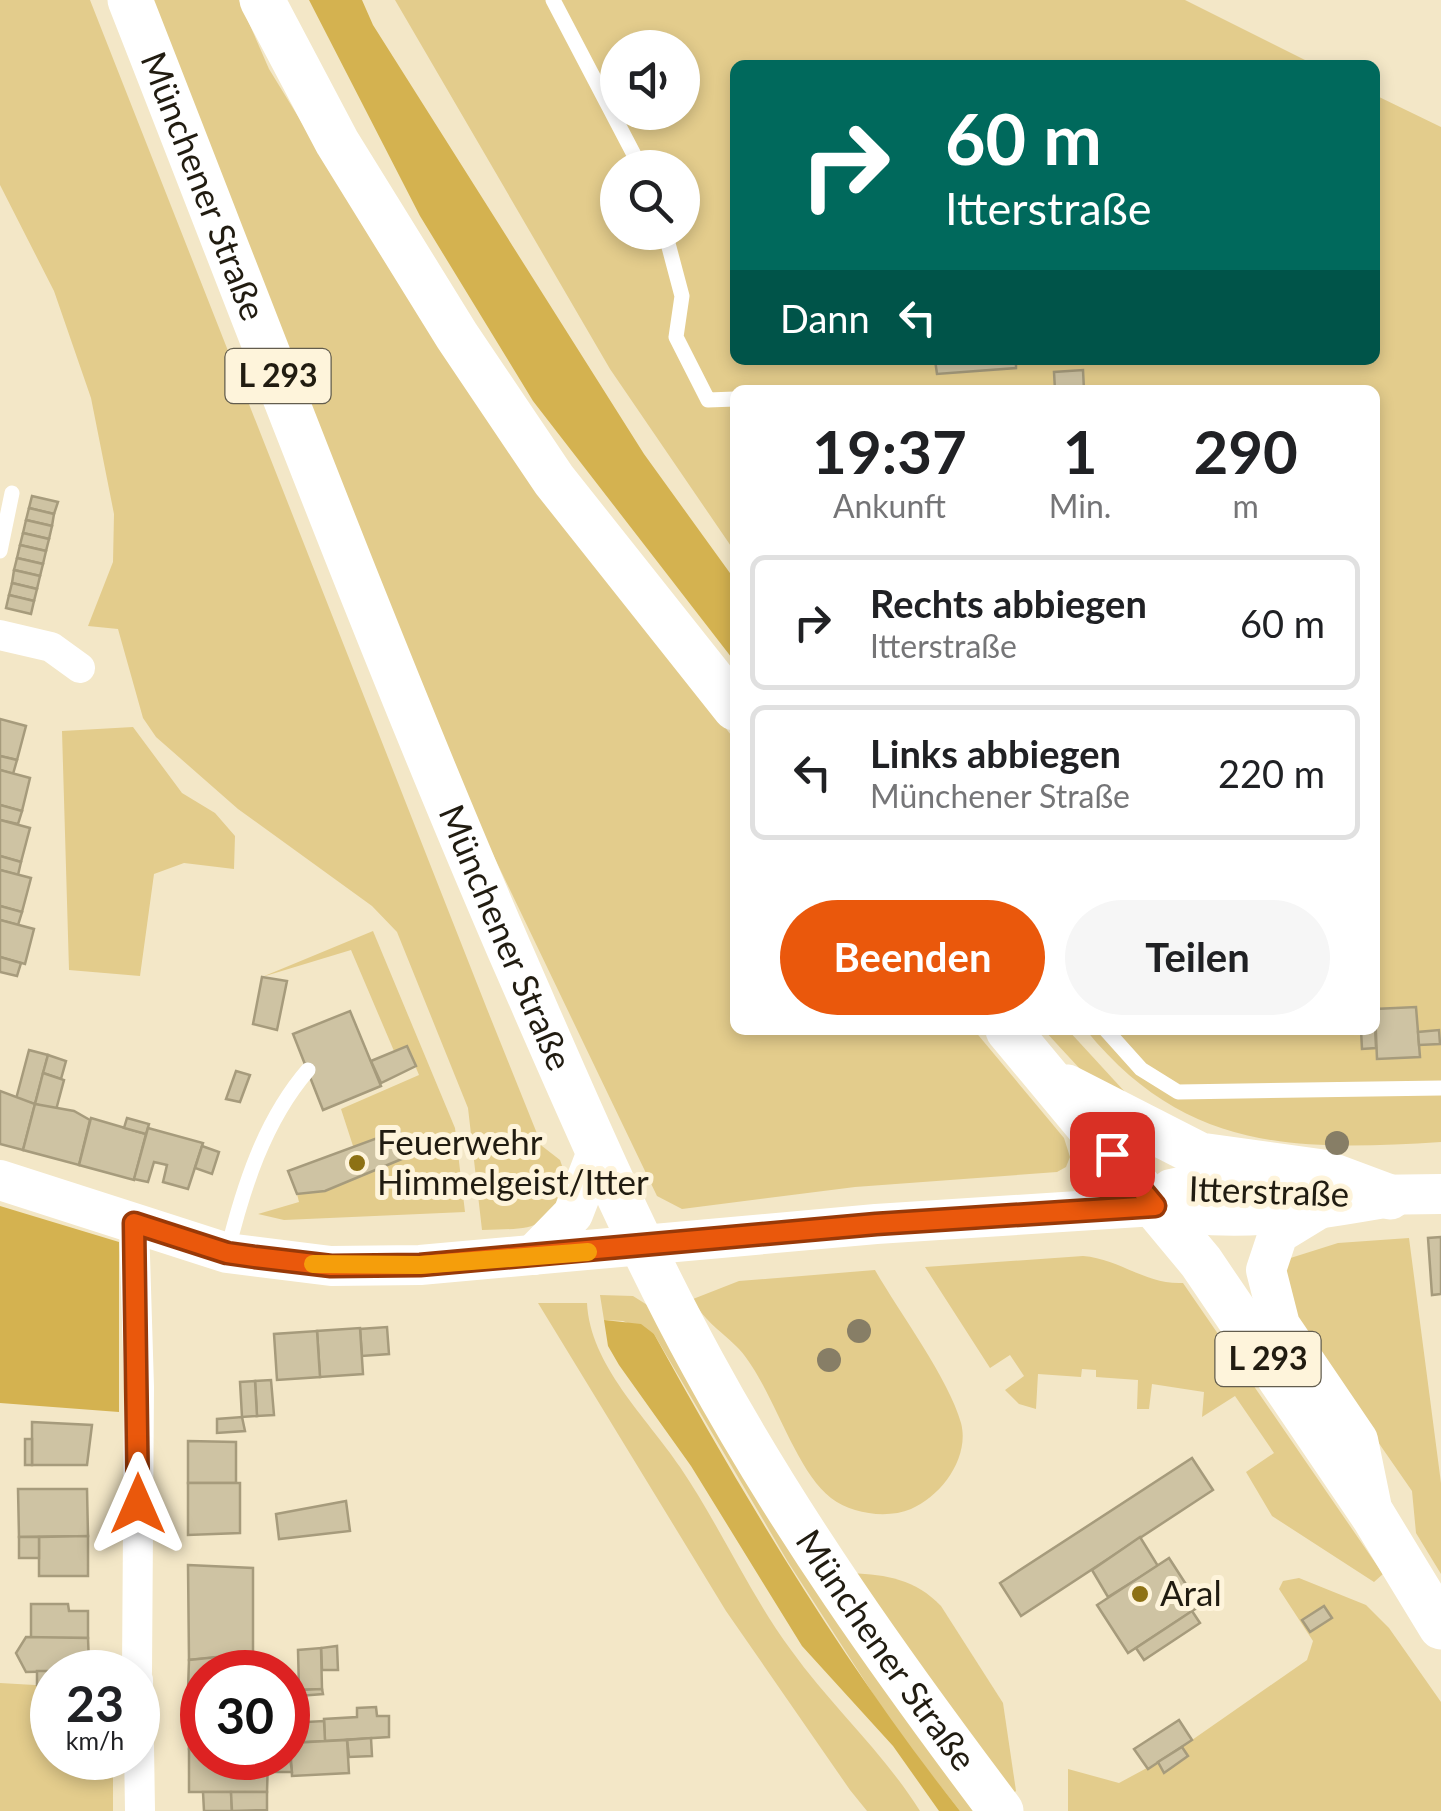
<!DOCTYPE html>
<html lang="de">
<head>
<meta charset="utf-8">
<style>
  :root { --surface:#fff; --page:#f6f6f6; --text:#202124; --muted:#757577; --line:#e0e0e0; --accent:#ea580c }
  body { margin:0; font-family:Lato,sans-serif; background:var(--page); color:var(--text); height:100vh; display:flex; flex-direction:column; font-size:38px; white-space:nowrap }
  * { box-sizing:border-box; margin:0 }
  p { font-size:32px; color:var(--muted) }
  .icon { flex:none; width:55px; height:55px; fill:none; stroke:currentColor; stroke-width:2; stroke-linecap:round; stroke-linejoin:round }
  .map { position:relative; flex:1; overflow:hidden }
  .details { position:absolute; left:730px; top:385px; width:650px; height:650px; display:flex; flex-direction:column; background:var(--surface); border-radius:15px; box-shadow:0 5px 15px #0003 }
  .details>* { flex:none }
  .hud { position:absolute; left:730px; top:60px; width:650px; height:305px; border-radius:15px; box-shadow:0 5px 15px #0003; background:#00695c; color:#fff; overflow:hidden }
  .tools { position:absolute; left:600px; top:30px; display:grid; gap:20px }
  .tools a { display:grid; place-items:center; width:100px; height:100px; border-radius:50%; background:var(--surface); box-shadow:0 5px 15px #0003; font-size:50px }
  .speed { position:absolute; left:30px; top:1650px; display:flex; gap:20px; font-size:50px; font-weight:700; text-align:center }
  .speed>* { display:grid; place-content:center; width:130px; height:130px; border-radius:50%; background:var(--surface); box-shadow:0 5px 15px #0003; line-height:1 }
  .speed small { font-size:25px; font-weight:400 }
  .speed .limit { border:15px solid #d22; background:#fff; color:#111 }
  .pin { position:absolute; display:grid; place-items:center; width:85px; height:85px; color:#fff; margin:-42px; border-radius:20px; box-shadow:0 5px 15px #0006 }
  .me { position:absolute; width:110px; margin:-55px; rotate:0deg; stroke-linejoin:round; filter:drop-shadow(0 0 8px #0008) }
  .turn { display:flex; align-items:center; gap:35px; height:210px; padding:0 50px; font-size:45px }
  .turn .icon { width:130px; height:130px; stroke-width:2.5 }
  .turn b { display:block; font-size:70px; line-height:85px }
  .then { display:flex; align-items:center; height:95px; padding:0 50px; background:#0003; gap:20px; font-size:38px }
  .eta { display:flex; justify-content:space-evenly; align-items:center; height:170px; text-align:center }
  .eta b { font-size:60px; font-weight:700; line-height:70px }
  .button { display:flex; gap:20px; margin-top:auto; padding:20px 50px }
  .button a { flex:1; height:115px; border-radius:60px; background:var(--accent); color:#fff; font-size:40px; font-weight:700; line-height:115px; text-align:center }
  .button a+a { background:var(--page); color:var(--text) }
  ul { padding:0; list-style:none }
  li { display:flex; align-items:center; gap:30px; height:135px; margin:0 20px 15px; padding:0 30px; border:5px solid var(--line); border-radius:15px }
  li div { flex:1 }
  li b { display:block; font-size:38px }
  li em { font-style:normal }
  .map>svg:first-child { display:block }
  .green { fill:#e3cc8c; fill-rule:evenodd }
  .forest { fill:#d4b250 }
  .building { fill:#cec3a3; stroke:#a69b7c; stroke-width:2.5 }
  .lines { fill:none; stroke-linecap:round; stroke-linejoin:round }
  .lane { stroke:#fff; stroke-width:15 }
  .street { stroke:#fff; stroke-width:30 }
  .secondary { stroke:#fff; stroke-width:40 }
  .primary { stroke:#fff; stroke-width:45 }
  .tree { fill:#877e66 }
  .route-casing { stroke:#983908; stroke-width:25 }
  .route { stroke:#ea580c; stroke-width:18 }
  .slow { stroke:#f59e0b; stroke-width:18 }
  .poi-dot { fill:#8d7114; stroke:#fef4db; stroke-width:4 }
  .labels { text-anchor:middle; stroke-width:10; stroke-linejoin:round; paint-order:stroke }
  .shield { fill:#fef4db; stroke:#635d4e; stroke-width:2.5 }
  .shield-label { font-size:32px; font-weight:bold; fill:#211c11 }
  .street-label { font-size:35px; fill:#211c11; stroke:#fef4db }
  .poi-label { font-size:35px; fill:#211c11; stroke:#fef4db; text-anchor:start }
</style>
</head>
<body>
<div class="map">
<svg width="1441" height="1811" viewBox="0 0 1441 1811">
  <rect width="100%" height="100%" fill="#f3e7c7"/>
  <g class="green">
    <path d="M0,0h90l397,1009 55,137 18,14 9,26c-25,47 -37,42 -87,44l-14,-122 -71,-176 -25,-26 -134,-97 -82,-72 -13,-19 -25,-89 -30,-3 25,-64 1,-48 -23,-116 -37,-107 -54,-106z"/>
    <polygon points="153,0 239,0 269,69 437,343 540,493 735,740 735,1030 974,1030 1064,1138 1070,1157 1066,1167 1057,1172 855,1187 682,1209 657,1196 485,838 315,421"/>
    <path d="M395,0h790l130,65h-580v295h640v-265l66,32v1015c-145,9 -256,10 -355,-112h289v-640h-640v162l-125,-183zM618,48h64v64h-64zM618,168h64v64h-64z"/>
    <polygon points="133,727 182,793 215,813 235,836 234,869 184,863 154,874 140,976 69,970 62,731"/>
    <polygon points="373,931 455,1128 465,1212 284,1220 258,1214 299,1202 297,1194 325,1191 409,1156 399,1131 354,1149 341,1109 419,1075 407,1046 394,1051 351,950 262,977"/>
    <polygon points="1044,1030 1068,1030 1125,1092 1093,1083"/>
    <polygon points="1409,1238 1441,1483 1441,1574 1416,1533 1412,1491 1283,1305 1281,1261 1338,1243"/>
    <path d="M1083,1256c37,3 63,29 100,27l200,291 -9,8 -102,-66 -26,-44 28,-19 -39,-57 -33,21 2,-25 -52,-8 -3,25h-12l1,-29 -42,-3v-7l-14,-1 -1,8 -43,-3 -2,35 -17,-5 -14,-14 19,-14 -14,-21 -20,13 -65,-101z"/>
    <path d="M875,1270c24,42 74,109 86,153 9,34 -19,73 -50,86 -24,10 -59,5 -80,-11 -37,-28 -59,-113 -92,-149 -17,-18 -34,-26 -46,-50l46,-18z"/>
    <polygon points="600,1295 633,1296 652,1308 973,1811 960,1811 897,1731 788,1562 654,1334 623,1321 604,1320"/>
    <path d="M538,1303h49c3,62 60,115 93,164 40,59 69,126 111,183 41,57 92,102 129,161h-53l-17,-21 -124,-179z"/>
    <path d="M852,1573c35,2 63,6 89,33l62,97 13,88 -6,5z"/>
    <polygon points="1299,1578 1366,1605 1389,1628 1441,1702 1441,1811 1068,1811 1068,1769 1119,1783 1158,1762 1165,1772 1188,1757 1182,1747 1307,1660 1313,1641 1279,1589 1283,1581"/>
    <polygon points="0,1683 52,1686 52,1758 113,1758 113,1811 0,1811"/>
  </g>
  <g class="forest">
    <polygon points="309,0 362,0 373,25 644,454 735,580 735,662 533,401 420,216"/>
    <polygon points="0,1206 119,1242 119,1412 0,1403"/>
    <path d="M604,1320l37,4 13,10c91,165 189,329 306,477h-21l-46,-65 -91,-100 -111,-180 -72,-101 -11,-19z"/>
  </g>
  <g class="building">
    <polygon points="935,360 1016,360 1016,368 937,374"/>
    <polygon points="1083,370 1084,390 1055,390 1054,372"/>
    <polygon points="32,496 58,502 54,514 29,508"/>
    <polygon points="29,508 54,514 52,526 26,520"/>
    <polygon points="26,520 52,526 49,539 23,533"/>
    <polygon points="23,533 49,539 46,551 20,545"/>
    <polygon points="20,545 46,551 43,564 17,558"/>
    <polygon points="17,558 43,564 40,576 14,570"/>
    <polygon points="14,570 40,576 37,589 12,583"/>
    <polygon points="12,583 37,589 34,601 9,595"/>
    <polygon points="9,595 34,601 31,614 6,608"/>
    <polygon points="0,719 26,726 17,760 0,756"/>
    <polygon points="0,756 17,760 13,774 0,770"/>
    <polygon points="0,770 30,778 22,811 0,805"/>
    <polygon points="0,805 22,811 18,824 0,820"/>
    <polygon points="0,820 30,828 21,862 0,856"/>
    <polygon points="0,856 21,862 18,875 0,870"/>
    <polygon points="0,870 31,878 22,912 0,906"/>
    <polygon points="0,906 22,912 18,925 0,920"/>
    <polygon points="0,920 34,929 25,964 0,957"/>
    <polygon points="0,957 21,963 17,976 0,972"/>
    <polygon points="262,977 287,981 277,1030 253,1024"/>
    <polygon points="1416,1007 1420,1057 1377,1059 1375,1009"/>
    <polygon points="350,1011 381,1086 323,1110 293,1034"/>
    <polygon points="1375,1026 1376,1048 1362,1049 1361,1030 1375,1030"/>
    <polygon points="1439,1030 1440,1044 1419,1045 1418,1032"/>
    <polygon points="407,1046 416,1066 381,1083 371,1061"/>
    <polygon points="29,1050 48,1055 35,1104 16,1099"/>
    <polygon points="48,1055 66,1061 61,1079 43,1073"/>
    <polygon points="236,1071 250,1075 240,1102 226,1099"/>
    <polygon points="43,1073 64,1080 56,1110 35,1104"/>
    <polygon points="0,1091 35,1104 23,1150 0,1144"/>
    <polygon points="35,1104 74,1111 90,1120 79,1165 23,1150"/>
    <polygon points="91,1118 146,1134 134,1180 79,1165"/>
    <polygon points="127,1118 149,1124 146,1134 124,1128"/>
    <polygon points="148,1128 203,1143 188,1189 163,1182 167,1165 154,1162 148,1182 134,1179"/>
    <polygon points="399,1130 409,1156 325,1191 297,1194 288,1171"/>
    <polygon points="202,1146 219,1152 212,1174 195,1168"/>
    <polygon points="1441,1237 1441,1294 1432,1295 1428,1238"/>
    <polygon points="387,1327 389,1354 362,1356 360,1329"/>
    <polygon points="360,1328 363,1374 320,1377 317,1331"/>
    <polygon points="317,1331 320,1377 277,1380 274,1334"/>
    <polygon points="271,1380 274,1415 257,1416 255,1381"/>
    <polygon points="255,1381 257,1416 242,1417 240,1382"/>
    <polygon points="242,1417 245,1431 217,1433 217,1419"/>
    <polygon points="32,1422 92,1425 87,1465 32,1465"/>
    <rect x="25" y="1439" width="7" height="26"/>
    <polygon points="188,1441 236,1442 236,1483 188,1483"/>
    <polygon points="1192,1458 1213,1490 1021,1616 1000,1583"/>
    <polygon points="188,1483 240,1483 240,1533 188,1535"/>
    <polygon points="18,1489 87,1489 88,1536 19,1537"/>
    <polygon points="346,1501 350,1531 279,1539 276,1514"/>
    <polygon points="88,1536 88,1576 39,1576 39,1537"/>
    <rect x="19" y="1537" width="20" height="21"/>
    <polygon points="1140,1537 1158,1566 1108,1597 1092,1570"/>
    <polygon points="1169,1558 1200,1606 1128,1653 1097,1605"/>
    <polygon points="188,1565 253,1568 253,1654 189,1660"/>
    <polygon points="31,1604 68,1604 69,1611 88,1611 88,1638 31,1638"/>
    <polygon points="1324,1606 1332,1618 1310,1632 1302,1620"/>
    <polygon points="1192,1611 1200,1623 1144,1660 1136,1648"/>
    <polygon points="26,1637 88,1638 89,1664 75,1665 75,1671 26,1672 16,1653"/>
    <polygon points="337,1646 338,1670 322,1670 321,1648"/>
    <polygon points="321,1648 322,1689 299,1690 298,1650"/>
    <polygon points="256,1653 256,1672 202,1672 202,1690 188,1691 189,1660"/>
    <polygon points="37,1671 75,1671 75,1672 52,1672 52,1686 37,1685"/>
    <polygon points="322,1689 323,1694 299,1696 299,1690"/>
    <polygon points="376,1707 377,1716 389,1716 389,1737 325,1741 324,1719 357,1717 357,1708"/>
    <polygon points="202,1715 202,1749 189,1749 189,1716"/>
    <polygon points="1179,1720 1192,1740 1148,1769 1134,1749"/>
    <polygon points="324,1721 325,1741 288,1743 288,1723"/>
    <polygon points="371,1738 372,1756 349,1757 347,1740"/>
    <polygon points="347,1740 349,1773 292,1776 290,1743"/>
    <polygon points="288,1743 292,1772 267,1772 268,1758 288,1758"/>
    <polygon points="1182,1747 1188,1756 1164,1773 1158,1762"/>
    <polygon points="189,1749 202,1749 202,1758 268,1758 267,1792 189,1792"/>
    <polygon points="203,1792 231,1792 232,1811 204,1811"/>
    <polygon points="231,1792 267,1792 267,1810 232,1811"/>
  </g>
  <g class="lines">
    <g class="lane">
      <polyline points="553,0 641,168"/>
      <polyline points="665,232 682,296 676,337 708,400 735,399"/>
      <polyline points="0,551 12,493"/>
      <polyline points="1106,1030 1141,1069 1178,1092 1441,1088"/>
      <path d="M227,1253c16,-65 37,-132 81,-183"/>
    </g>
    <g class="street">
      <polyline points="0,635 51,647 80,668"/>
      <polyline points="134,1223 139,1387 137,1672"/>
      <polyline points="138,1680 140,1811"/>
    </g>
    <g class="secondary">
      <path d="M0,1180l227,73 104,13 89,-1 456,-41 279,-18c74,21 159,4 235,-9"/>
      <polyline points="1366,1195 1441,1194"/>
      <polyline points="1155,1206 1171,1189 1194,1184 1283,1190"/>
      <polyline points="1319,1209 1278,1234 1266,1270 1280,1325 1358,1440 1373,1513"/>
      <polyline points="533,1255 573,1214 597,1152"/>
    </g>
    <g class="primary">
      <path id="s1" d="M130,0c125,318 245,638 380,951 61,139 120,280 193,413 86,158 190,304 298,447"/>
      <polyline points="262,0 337,142 457,336 554,480 735,708"/>
      <polyline points="1008,1030 1201,1262 1374,1517 1441,1627"/>
      <polyline points="1067,1087 1200,1155 1323,1172 1390,1197"/>
    </g>
  </g>
  <g class="tree">
    <circle cx="1337" cy="1143" r="12"/>
    <circle cx="859" cy="1331" r="12"/>
    <circle cx="829" cy="1360" r="12"/>
  </g>
  <g class="lines">
    <defs>
      <polyline id="route" points="138,1504 134,1223 227,1253 255,1257 331,1266 420,1265 876,1224 1155,1206 1112,1154"/>
    </defs>
    <use href="#route" class="route-casing"/>
    <use href="#route" class="route"/>
    <polyline class="slow" points="313,1264 420,1265 588,1252"/>
  </g>
  <g class="poi-dot">
    <circle cx="357" cy="1163" r="10"/>
    <circle cx="1140" cy="1594" r="10"/>
  </g>
  <g class="labels">
    <g class="shield">
      <rect x="225.5" y="349" width="105" height="54" rx="8"/>
      <rect x="1215.5" y="1332" width="105" height="54" rx="8"/>
    </g>
    <g class="shield-label">
      <text x="278" y="387">L 293</text>
      <text x="1268" y="1370">L 293</text>
    </g>
    <g class="street-label">
      <text dy="12" stroke="none"><textPath href="#s1" startOffset="200">Münchener Straße</textPath></text>
      <text dy="12" stroke="none"><textPath href="#s1" startOffset="1010">Münchener Straße</textPath></text>
      <text transform="translate(1269 1192) rotate(2)" y="12">Itterstraße</text>
      <text dy="12" stroke="none"><textPath href="#s1" startOffset="1820">Münchener Straße</textPath></text>
    </g>
    <g class="poi-label">
      <text x="377" y="1155">Feuerwehr<tspan x="377" dy="40">Himmelgeist/Itter</tspan></text>
      <text x="1160" y="1606">Aral</text>
    </g>
  </g>
</svg>
<div class="tools">
<a><svg class="icon" aria-label="sound" viewBox="0 0 24 24"><path d="M4 9h4l5-4v14l-5-4H4zM17 9q2 3 0 6"/></svg></a>
<a><svg class="icon" aria-label="search" viewBox="0 0 24 24"><circle cx="10" cy="10" r="6"/><path d="M15 15l6 6"/></svg></a>
</div>
<div class="speed"><div>23<small>km/h</small></div><div class="limit">30</div></div>
<div class="pin" style="left:1112px;top:1154px;background:#d93025"><svg class="icon" aria-label="arrive" viewBox="0 0 24 24"><path d="M6 21V4h12l-3 4 3 4H6"/></svg></div>
<svg class="me" style="left:138px;top:1504px" viewBox="-20 -20 40 40"><path d="M0-17L14 15 0 8-14 15z" fill="#ea580c" stroke="#fff" stroke-width="4"/></svg>
<div class="hud">
<div class="turn"><svg class="icon" aria-label="right" viewBox="0 0 24 24"><path d="M7 20v-9h11M14 6l5 5-5 5"/></svg><div><b>60 m</b>Itterstraße</div></div>
<div class="then">Dann<svg class="icon" aria-label="left" viewBox="0 0 24 24"><path d="M17 20v-9H6M10 6l-5 5 5 5"/></svg></div>
</div>
<section class="details">
<div class="eta">
<div><b>19:37</b><p>Ankunft</p></div>
<div><b>1</b><p>Min.</p></div>
<div><b>290</b><p>m</p></div>
</div>
<ul>
<li><svg class="icon" aria-label="right" viewBox="0 0 24 24"><path d="M7 20v-9h11M14 6l5 5-5 5"/></svg><div><b>Rechts abbiegen</b><p>Itterstraße</p></div><em>60 m</em></li>
<li><svg class="icon" aria-label="left" viewBox="0 0 24 24"><path d="M17 20v-9H6M10 6l-5 5 5 5"/></svg><div><b>Links abbiegen</b><p>Münchener Straße</p></div><em>220 m</em></li>
</ul>
<div class="button"><a>Beenden</a><a>Teilen</a></div>
</section>
</div>
</body>
</html>
